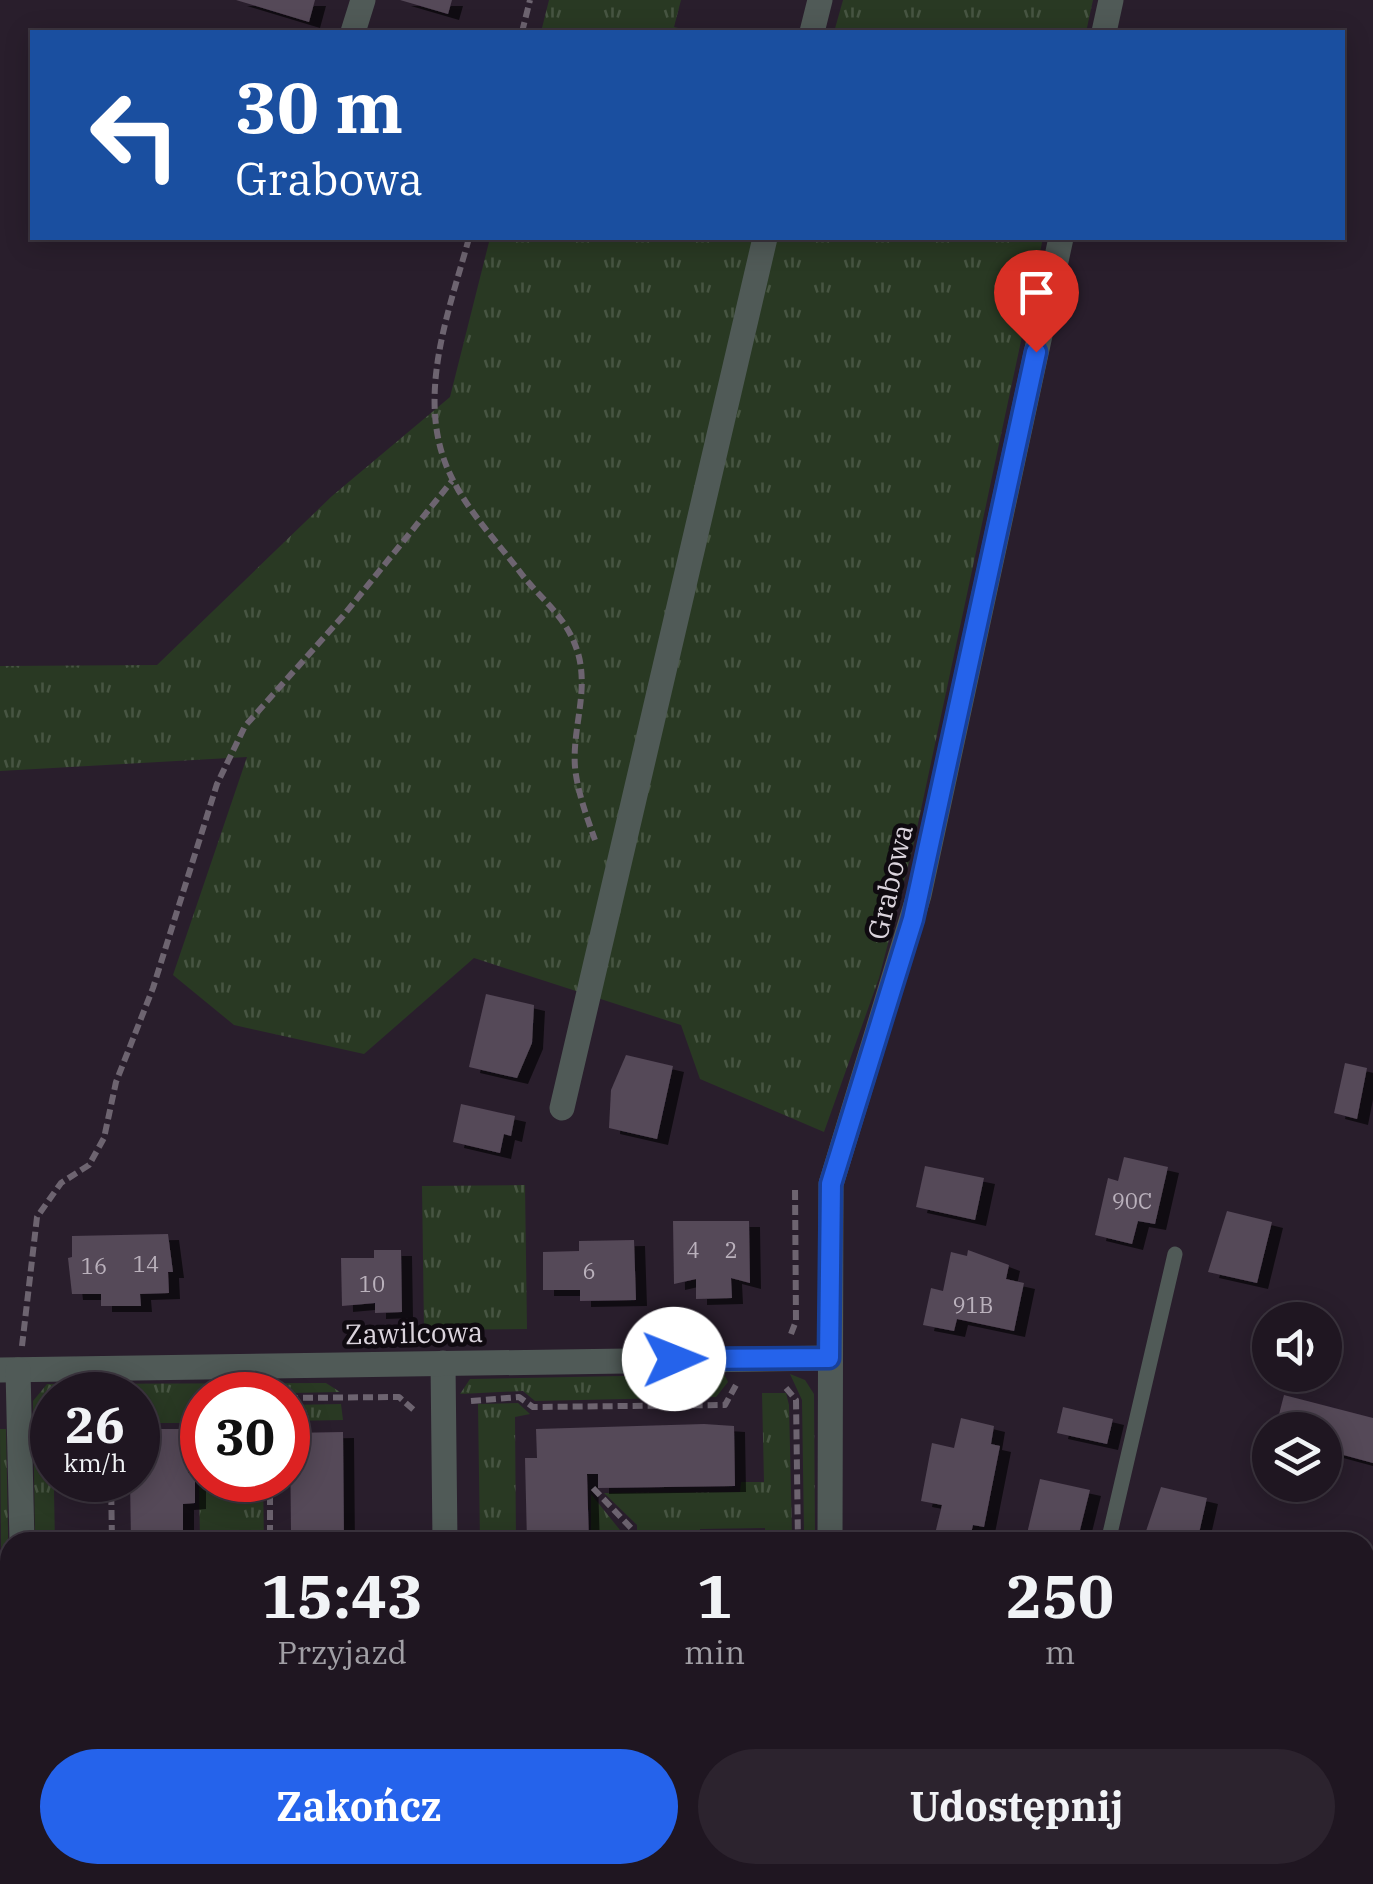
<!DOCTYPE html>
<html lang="pl">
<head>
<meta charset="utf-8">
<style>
  :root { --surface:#1f1621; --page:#2c232e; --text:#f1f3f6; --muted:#a19fa5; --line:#3c353f; --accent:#2563eb }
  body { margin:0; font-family:"IBM Plex Serif",serif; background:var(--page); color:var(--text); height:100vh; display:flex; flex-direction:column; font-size:38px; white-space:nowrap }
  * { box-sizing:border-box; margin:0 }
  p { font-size:32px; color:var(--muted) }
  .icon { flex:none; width:55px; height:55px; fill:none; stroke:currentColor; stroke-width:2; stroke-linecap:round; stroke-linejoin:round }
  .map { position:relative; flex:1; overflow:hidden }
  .panel { position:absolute; left:0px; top:1532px; width:1375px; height:352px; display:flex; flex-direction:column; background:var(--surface); border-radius:30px 30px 0 0; box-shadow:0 5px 25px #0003,0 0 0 2px var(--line) }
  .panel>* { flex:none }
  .hud { position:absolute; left:30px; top:30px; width:1315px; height:210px; border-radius:0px; box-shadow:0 5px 25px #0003,0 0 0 2px var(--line); background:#1a4fa0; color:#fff; overflow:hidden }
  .tools { position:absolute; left:1252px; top:1302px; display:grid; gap:20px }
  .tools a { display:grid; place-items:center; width:90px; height:90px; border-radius:50%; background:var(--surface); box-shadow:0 5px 25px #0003,0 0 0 2px var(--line); font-size:50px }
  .speed { position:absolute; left:30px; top:1372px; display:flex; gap:20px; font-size:50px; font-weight:700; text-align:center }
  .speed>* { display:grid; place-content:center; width:130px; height:130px; border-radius:50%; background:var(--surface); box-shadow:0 5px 25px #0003,0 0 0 2px var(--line); line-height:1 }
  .speed small { font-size:25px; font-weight:400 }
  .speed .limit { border:15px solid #d22; background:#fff; color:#111 }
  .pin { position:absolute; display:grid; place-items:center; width:85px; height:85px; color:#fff; margin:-102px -42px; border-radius:50% 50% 50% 0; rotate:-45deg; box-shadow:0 0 10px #0007 }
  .pin .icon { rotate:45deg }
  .me { position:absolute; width:110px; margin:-55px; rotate:89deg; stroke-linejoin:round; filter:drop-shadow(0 0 8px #0008) }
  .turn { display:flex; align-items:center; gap:35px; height:210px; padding:0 40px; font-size:45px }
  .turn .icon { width:130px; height:130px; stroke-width:2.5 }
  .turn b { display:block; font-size:70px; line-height:85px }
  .eta { display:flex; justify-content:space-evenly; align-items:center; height:170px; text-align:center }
  .eta b { font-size:60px; font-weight:800; line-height:70px }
  .button { display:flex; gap:20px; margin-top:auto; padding:20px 40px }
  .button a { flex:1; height:115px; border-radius:60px; background:var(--accent); color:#fff; font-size:40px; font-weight:800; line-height:115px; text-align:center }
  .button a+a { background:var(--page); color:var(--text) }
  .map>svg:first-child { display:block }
  .grass { fill:url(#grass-tufts) }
  .building { fill:#554858; filter:url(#shadow) }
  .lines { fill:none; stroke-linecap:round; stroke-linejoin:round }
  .path { stroke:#6d6470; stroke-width:6; stroke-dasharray:10 5; stroke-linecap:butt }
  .service { stroke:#505a57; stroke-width:15 }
  .minor { stroke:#505a57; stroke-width:25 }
  .route-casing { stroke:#184099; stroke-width:25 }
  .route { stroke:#2563eb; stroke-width:18 }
  .labels { text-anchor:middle; stroke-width:9; stroke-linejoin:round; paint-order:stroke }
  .number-label { font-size:22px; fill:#bab1bc }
  .street-label { font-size:28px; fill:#dbd4dd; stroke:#0f0a10 }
</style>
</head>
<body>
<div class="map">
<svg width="1373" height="1884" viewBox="0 0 1373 1884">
  <defs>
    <pattern id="grass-tufts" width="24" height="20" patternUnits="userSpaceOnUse" patternTransform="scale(2.5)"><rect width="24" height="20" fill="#293923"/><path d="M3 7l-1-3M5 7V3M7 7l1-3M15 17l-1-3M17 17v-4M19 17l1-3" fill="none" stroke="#475542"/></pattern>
    <filter id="shadow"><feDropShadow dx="11" dy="6" stdDeviation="0" flood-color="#0009"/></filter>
  </defs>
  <rect width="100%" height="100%" fill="#291e2c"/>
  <g class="grass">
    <polygon points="549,0 681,0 674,27 695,32 541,32"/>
    <polygon points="843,0 1093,0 1086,32 834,32"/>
    <polygon points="490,238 1043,238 913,847 879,978 824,1132 700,1079 681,1025 474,958 364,1054 234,1025 173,975 247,757 0,771 0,666 157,665 332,496 450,397"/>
    <polygon points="525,1185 527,1329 424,1330 422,1186"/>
    <polygon points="724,1374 728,1382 716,1397 535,1401 523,1391 460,1394 470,1379"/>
    <polygon points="790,1374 805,1380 814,1394 815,1534 804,1533 802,1400"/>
    <polygon points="326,1383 340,1392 202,1395 202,1480 263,1480 264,1542 200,1542 198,1423 138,1423 138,1395 52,1395 55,1542 35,1542 33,1401 47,1384"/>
    <polygon points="762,1393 786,1393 789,1405 792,1534 765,1535 765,1528 700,1529 700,1542 637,1542 637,1525 604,1493 740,1492 741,1482 764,1482"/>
    <polygon points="518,1403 530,1414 515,1417 516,1542 480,1542 478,1404"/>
    <polygon points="341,1404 343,1420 288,1421 288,1405"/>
    <polygon points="0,1429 6,1429 10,1636 10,1652 2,1655"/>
    <polygon points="591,1494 624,1535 591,1535"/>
    <polygon points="3,1670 10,1672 13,1884 6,1884"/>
    <polygon points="1365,1799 1373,1801 1373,1884 1250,1884 1250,1875 1365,1875"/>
    <rect x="1041" y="1875" width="104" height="9"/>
  </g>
  <g class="building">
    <polygon points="236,0 315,0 309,22"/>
    <polygon points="400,0 452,0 448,14"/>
    <polygon points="486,994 534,1005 532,1043 517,1078 469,1067"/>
    <polygon points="626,1055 673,1066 657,1139 609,1128 611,1090"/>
    <polygon points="1345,1063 1367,1068 1357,1119 1334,1113"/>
    <polygon points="461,1104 515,1116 511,1136 504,1134 500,1153 453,1142"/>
    <polygon points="1124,1157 1168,1167 1155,1224 1138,1221 1132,1244 1095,1235 1108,1178 1118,1181"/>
    <polygon points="925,1166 984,1178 975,1220 916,1207"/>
    <polygon points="1227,1211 1272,1222 1257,1283 1208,1272"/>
    <polygon points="673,1221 749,1221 750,1283 731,1278 732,1298 696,1299 696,1279 674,1284"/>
    <polygon points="168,1234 173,1272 168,1272 169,1293 140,1294 141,1306 101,1306 101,1294 72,1294 68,1258 72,1257 72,1236"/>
    <polygon points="634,1240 636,1300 580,1301 580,1290 543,1290 543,1252 579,1251 579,1241"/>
    <polygon points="374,1250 401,1250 402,1312 375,1313 375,1303 342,1306 341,1258 374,1258"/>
    <polygon points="968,1250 1009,1265 1006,1279 1024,1283 1014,1331 957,1319 954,1331 923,1325 931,1288 943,1291 951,1252 967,1256"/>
    <polygon points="1284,1395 1373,1418 1373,1463 1325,1450 1325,1430 1275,1430"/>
    <polygon points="1063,1407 1113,1419 1107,1444 1057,1433"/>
    <polygon points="961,1418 994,1426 991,1444 1000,1446 984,1527 973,1525 969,1542 935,1534 942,1505 921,1501 932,1443 954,1448"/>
    <polygon points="704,1424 734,1426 735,1486 598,1488 598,1474 587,1474 589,1542 527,1542 525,1458 537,1458 536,1429"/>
    <polygon points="138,1429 187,1429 188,1473 195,1472 195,1503 183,1504 183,1537 195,1536 195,1542 131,1542 130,1480 138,1480"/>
    <polygon points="343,1432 344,1542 280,1542 280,1533 291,1533 290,1433"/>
    <polygon points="1040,1479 1090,1490 1077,1542 1025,1542"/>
    <polygon points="1161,1487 1207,1498 1197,1542 1148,1542 1144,1537"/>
    <polygon points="734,1532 734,1542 710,1542 710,1533"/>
    <rect x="136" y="1875" width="65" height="9"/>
    <polygon points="296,1875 348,1875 348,1884 285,1884 285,1878"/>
    <rect x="531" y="1875" width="210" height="9"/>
    <polygon points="1313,1875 1348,1875 1345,1884 1310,1884"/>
  </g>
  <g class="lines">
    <g class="path">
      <polyline points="522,32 530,0"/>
      <path d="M469,238c-21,77 -57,167 -15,244 16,31 42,59 63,86 23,32 49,46 61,85 11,39 -6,76 -3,114 2,23 12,51 20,73"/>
      <polyline points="791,1334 796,1321 795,1186"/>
      <polyline points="22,1346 37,1217 61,1183 89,1165 104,1138 116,1082 153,988 217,784 245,726 343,616 452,481"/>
      <polyline points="786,1388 796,1400 798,1542"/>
      <polyline points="288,1398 399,1397 416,1412"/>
      <polyline points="471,1401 519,1397 533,1407 725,1405 736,1385"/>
      <polyline points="111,1480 112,1542"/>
      <polyline points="270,1480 270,1542"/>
      <polyline points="593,1488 631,1528 631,1542"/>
      <polyline points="592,1539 631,1539"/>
      <polyline points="753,1542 799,1539"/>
      <polyline points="0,1662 10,1662"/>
      <polyline points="0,1781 1,1863"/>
      <polyline points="117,1875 117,1884"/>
      <polyline points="275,1875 275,1884"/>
      <polyline points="803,1875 803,1884"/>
    </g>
    <polyline class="service" points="1108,1542 1175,1254"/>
    <g class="minor">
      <polyline points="353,32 363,0"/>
      <polyline points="812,32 820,0"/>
      <polyline points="1104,32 1111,0"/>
      <polyline points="562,1108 765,238"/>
      <polyline points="443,1363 445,1542"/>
      <polyline points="0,1370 829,1358"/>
      <polyline points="18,1370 22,1542"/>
      <polyline points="830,1542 831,1184 919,895 1061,238"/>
      <polyline points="1365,1774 1373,1777"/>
      <polyline points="25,1875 25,1884"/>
      <polyline points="450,1875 450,1884"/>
      <polyline points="836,1875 836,1884"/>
    </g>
  </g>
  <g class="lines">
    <defs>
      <polyline id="route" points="674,1359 829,1358 831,1184 913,919 1036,352"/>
    </defs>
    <use href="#route" class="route-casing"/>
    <use href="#route" class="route"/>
  </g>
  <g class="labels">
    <g class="number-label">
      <text x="1132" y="1209">90C</text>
      <text x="693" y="1258">4</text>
      <text x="731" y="1258">2</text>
      <text x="146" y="1272">14</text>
      <text x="94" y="1274">16</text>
      <text x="589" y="1279">6</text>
      <text x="372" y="1292">10</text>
      <text x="973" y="1313">91B</text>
    </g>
    <g class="street-label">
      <text transform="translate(890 882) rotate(-77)" y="10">Grabowa</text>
      <text transform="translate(414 1333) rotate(-1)" y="10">Zawilcowa</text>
    </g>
  </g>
</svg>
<div class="tools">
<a><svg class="icon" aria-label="sound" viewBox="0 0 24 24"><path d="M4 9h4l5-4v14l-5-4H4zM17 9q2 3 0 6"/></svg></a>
<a><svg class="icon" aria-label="layers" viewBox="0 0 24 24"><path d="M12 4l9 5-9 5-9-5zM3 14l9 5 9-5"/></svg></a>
</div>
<div class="speed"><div>26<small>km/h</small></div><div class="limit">30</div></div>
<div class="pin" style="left:1036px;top:352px;background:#d93025"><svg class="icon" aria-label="arrive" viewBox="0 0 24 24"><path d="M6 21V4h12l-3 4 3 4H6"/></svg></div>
<svg class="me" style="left:674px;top:1359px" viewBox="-20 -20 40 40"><circle r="19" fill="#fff"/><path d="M0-13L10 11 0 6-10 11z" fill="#2563eb"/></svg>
<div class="hud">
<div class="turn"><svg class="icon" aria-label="left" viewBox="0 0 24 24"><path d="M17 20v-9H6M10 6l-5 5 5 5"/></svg><div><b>30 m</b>Grabowa</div></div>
</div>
<section class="panel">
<div class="eta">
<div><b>15:43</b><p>Przyjazd</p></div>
<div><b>1</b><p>min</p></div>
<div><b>250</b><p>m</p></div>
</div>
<div class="button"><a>Zakończ</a><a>Udostępnij</a></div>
</section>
</div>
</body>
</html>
